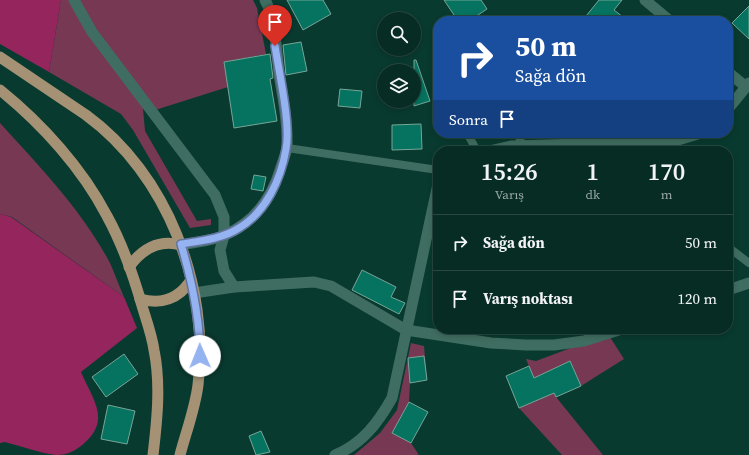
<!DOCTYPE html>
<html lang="tr">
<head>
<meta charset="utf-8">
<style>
  :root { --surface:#072c23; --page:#153830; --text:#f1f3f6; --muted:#98a7a6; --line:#284841 }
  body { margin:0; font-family:"Source Serif 4",serif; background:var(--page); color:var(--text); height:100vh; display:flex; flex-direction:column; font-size:15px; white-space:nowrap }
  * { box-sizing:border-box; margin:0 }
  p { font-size:13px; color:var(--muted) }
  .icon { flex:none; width:22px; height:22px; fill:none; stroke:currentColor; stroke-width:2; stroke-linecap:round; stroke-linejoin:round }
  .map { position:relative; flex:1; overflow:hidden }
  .drawer { position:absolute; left:433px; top:146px; width:300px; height:188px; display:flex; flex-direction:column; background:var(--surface); border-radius:16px; box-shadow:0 2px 6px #0003,0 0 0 1px var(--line) }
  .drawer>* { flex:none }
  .guide { position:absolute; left:433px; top:16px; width:300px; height:122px; border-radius:16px; box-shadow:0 2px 6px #0003,0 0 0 1px var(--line); background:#1a4fa0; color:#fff; overflow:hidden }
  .controls { position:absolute; left:377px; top:12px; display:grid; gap:8px }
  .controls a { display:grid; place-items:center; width:44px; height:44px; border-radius:50%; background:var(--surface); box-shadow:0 2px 6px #0003,0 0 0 1px var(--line); font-size:20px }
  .pin { position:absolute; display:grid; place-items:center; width:34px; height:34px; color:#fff; margin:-41px -17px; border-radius:50% 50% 50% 0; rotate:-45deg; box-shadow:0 0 4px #0007 }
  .pin .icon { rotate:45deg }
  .me { position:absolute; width:44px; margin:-22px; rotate:359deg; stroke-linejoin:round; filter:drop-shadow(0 0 3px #0008) }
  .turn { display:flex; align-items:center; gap:14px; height:84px; padding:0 16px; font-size:18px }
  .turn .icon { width:52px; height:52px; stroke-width:2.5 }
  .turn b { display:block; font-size:28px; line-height:34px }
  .then { display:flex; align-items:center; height:38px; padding:0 16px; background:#0003; gap:8px; font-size:15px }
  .eta { display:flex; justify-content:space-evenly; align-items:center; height:68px; text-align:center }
  .eta b { font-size:24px; font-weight:600; line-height:28px }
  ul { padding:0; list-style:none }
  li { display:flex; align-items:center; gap:12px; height:56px; padding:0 16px; border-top:1px solid var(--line) }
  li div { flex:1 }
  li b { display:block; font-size:15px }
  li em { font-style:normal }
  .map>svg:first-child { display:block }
  .green { fill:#773853 }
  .forest { fill:#94255d }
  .building { fill:#05735f; stroke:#77a597 }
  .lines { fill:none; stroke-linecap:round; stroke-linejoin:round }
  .service { stroke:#406d61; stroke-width:8 }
  .minor { stroke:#406d61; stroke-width:11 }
  .primary { stroke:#a59275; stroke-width:11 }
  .route-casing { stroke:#61749d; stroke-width:10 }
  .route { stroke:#95b2f1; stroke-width:7 }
</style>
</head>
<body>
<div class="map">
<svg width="749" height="455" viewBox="0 0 749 455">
  <rect width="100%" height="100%" fill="#093a2f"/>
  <g class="green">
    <polygon points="61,0 253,0 257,8 266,54 224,62 228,87 152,111 142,98 145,131 197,221 211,219 211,225 190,228 133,130 121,114 49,72"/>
    <path d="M0,123c39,43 82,87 110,140 5,11 9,23 14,34l-112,-80 -12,-3z"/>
    <polygon points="608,334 624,359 581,386 570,361 545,373 556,397 603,455 562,455 519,408 542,398 526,359 536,361"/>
    <polygon points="411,343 424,346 427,380 410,383 409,402 392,433 411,443 419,455 354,455 380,433 397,410"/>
  </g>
  <g class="forest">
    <polygon points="0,0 61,0 49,72 0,44"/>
    <path d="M0,214l11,3 113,80 13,31 -56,44c13,30 31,49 0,74 -8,6 -15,9 -25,9 -17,-2 -35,-9 -51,-13l-5,1z"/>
  </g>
  <g class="building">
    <polygon points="287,0 323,0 331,14 303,30"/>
    <polygon points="444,0 481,0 487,9 469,21 458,21"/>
    <polygon points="599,0 622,0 614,10 628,21 582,21"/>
    <polygon points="749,6 749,39 732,23"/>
    <polygon points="301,42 307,71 286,75 283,45"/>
    <polygon points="270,54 273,78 270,79 277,121 234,128 224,62"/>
    <polygon points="414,60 416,60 430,101 414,106"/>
    <polygon points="340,89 362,91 360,108 338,106"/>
    <polygon points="421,124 422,149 392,150 392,125"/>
    <polygon points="254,175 266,177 263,191 251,189"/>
    <polygon points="362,270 396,287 391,297 405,303 399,314 352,290"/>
    <polygon points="124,354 138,374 106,397 92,377"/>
    <polygon points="424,356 427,380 410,383 408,358"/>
    <polygon points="570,361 581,386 556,397 554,393 519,408 506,376 529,366 534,378"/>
    <polygon points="409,402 428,412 411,443 392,433"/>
    <polygon points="108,405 135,411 127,444 101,439"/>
    <polygon points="261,431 270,452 256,455 249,436"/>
  </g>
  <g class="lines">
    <g class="service">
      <polyline points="436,116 438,116"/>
      <polyline points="467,133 477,151"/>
      <polyline points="517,133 523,146"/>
      <polyline points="287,148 438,170"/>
      <polyline points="728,247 749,263"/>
    </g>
    <g class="minor">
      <polyline points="74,0 92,32 215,195 224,217 224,236 220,250 224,271 234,287"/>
      <polyline points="645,0 670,21"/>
      <polyline points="728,72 746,87 749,83"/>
      <polyline points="728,109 746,87"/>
      <polyline points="489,151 511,146 649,142 678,140 701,133"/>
      <path d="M181,245c14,-3 31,-4 44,-10 30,-13 47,-37 56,-68 2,-6 5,-13 6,-20 1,-24 -4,-49 -8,-73 -2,-19 -4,-58 -14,-74"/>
      <polyline points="728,290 749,283"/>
      <polyline points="194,293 234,287 314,282 331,286 406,330 491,343 526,345 554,345 584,341 622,329"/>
      <path d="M335,455c27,-11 43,-32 57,-57l46,-214"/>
    </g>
    <g class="primary">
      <path d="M0,57l86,58c81,59 124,171 112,270 -3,24 -12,47 -18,70"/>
      <path d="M0,90c42,34 82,78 107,126 16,29 27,61 36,93 4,13 9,27 11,41 7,34 3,71 -1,105"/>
      <path d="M129,267c13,-18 30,-28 52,-22"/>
      <path d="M140,299c21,6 39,0 51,-19"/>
    </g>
  </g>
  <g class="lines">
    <defs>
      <path id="route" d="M200,356c0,-39 -8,-75 -19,-112 19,-3 41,-5 58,-16 27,-16 42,-49 47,-79 5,-24 -7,-77 -11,-103"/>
    </defs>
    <use href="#route" class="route-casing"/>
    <use href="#route" class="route"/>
  </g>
</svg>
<div class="controls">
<a><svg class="icon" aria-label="search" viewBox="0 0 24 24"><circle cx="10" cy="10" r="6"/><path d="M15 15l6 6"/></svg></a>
<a><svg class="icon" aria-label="layers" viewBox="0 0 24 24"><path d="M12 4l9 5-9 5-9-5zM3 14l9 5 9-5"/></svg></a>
</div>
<div class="pin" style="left:275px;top:46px;background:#d93025"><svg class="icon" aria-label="arrive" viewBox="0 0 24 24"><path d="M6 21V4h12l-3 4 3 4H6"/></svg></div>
<svg class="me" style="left:200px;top:356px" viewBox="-20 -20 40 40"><circle r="19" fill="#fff"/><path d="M0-13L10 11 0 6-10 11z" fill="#95b2f1"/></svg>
<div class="guide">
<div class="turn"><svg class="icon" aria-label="right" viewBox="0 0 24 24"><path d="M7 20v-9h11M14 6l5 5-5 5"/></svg><div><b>50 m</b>Sağa dön</div></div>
<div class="then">Sonra<svg class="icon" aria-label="arrive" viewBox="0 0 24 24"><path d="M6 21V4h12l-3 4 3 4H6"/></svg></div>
</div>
<section class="drawer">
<div class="eta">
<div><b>15:26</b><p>Varış</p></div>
<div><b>1</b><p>dk</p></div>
<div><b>170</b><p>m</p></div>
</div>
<ul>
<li><svg class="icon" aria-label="right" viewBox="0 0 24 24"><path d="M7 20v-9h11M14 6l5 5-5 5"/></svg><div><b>Sağa dön</b></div><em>50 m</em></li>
<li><svg class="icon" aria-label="arrive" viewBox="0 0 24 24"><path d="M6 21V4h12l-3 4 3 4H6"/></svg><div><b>Varış noktası</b></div><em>120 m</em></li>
</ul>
</section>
</div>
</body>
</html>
